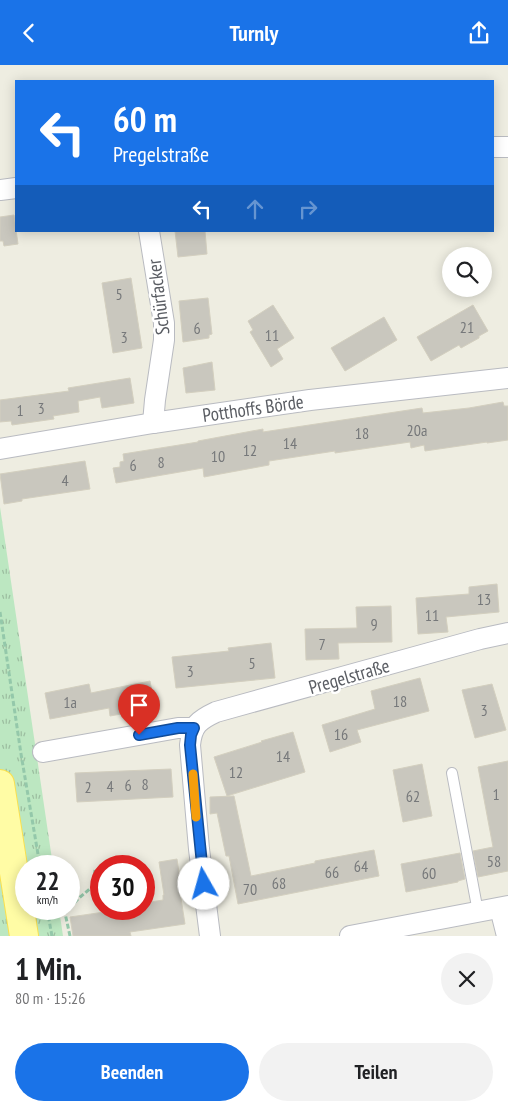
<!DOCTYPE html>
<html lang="de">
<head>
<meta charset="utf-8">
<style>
  :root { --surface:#fff; --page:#f2f2f2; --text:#202124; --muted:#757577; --accent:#1a73e8 }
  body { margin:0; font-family:"PT Sans Narrow",sans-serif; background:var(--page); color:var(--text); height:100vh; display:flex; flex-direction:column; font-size:19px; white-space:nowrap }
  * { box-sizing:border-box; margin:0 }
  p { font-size:16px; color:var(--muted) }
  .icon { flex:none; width:28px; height:28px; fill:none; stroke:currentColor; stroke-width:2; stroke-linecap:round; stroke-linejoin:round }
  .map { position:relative; height:871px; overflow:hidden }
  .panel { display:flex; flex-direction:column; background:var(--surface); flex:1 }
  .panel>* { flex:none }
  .guide { position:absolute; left:15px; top:15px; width:479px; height:152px; border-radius:0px; box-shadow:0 2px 12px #0003; background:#1a73e8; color:#fff; overflow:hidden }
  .buttons { position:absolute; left:442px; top:182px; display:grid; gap:10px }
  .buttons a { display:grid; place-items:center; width:50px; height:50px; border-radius:50%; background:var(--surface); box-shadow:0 2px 12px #0003; font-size:25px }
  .speed { position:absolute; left:15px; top:790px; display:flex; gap:10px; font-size:25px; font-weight:700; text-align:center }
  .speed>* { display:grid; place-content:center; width:65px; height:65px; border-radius:50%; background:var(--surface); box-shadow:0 2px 12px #0003; line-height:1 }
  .speed small { font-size:12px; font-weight:400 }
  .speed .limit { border:8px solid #d22; background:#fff; color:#111 }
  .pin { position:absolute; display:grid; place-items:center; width:42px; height:42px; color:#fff; margin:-51px -21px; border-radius:50% 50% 50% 0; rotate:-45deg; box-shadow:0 0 5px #0007 }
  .pin .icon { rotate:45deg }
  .me { position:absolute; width:55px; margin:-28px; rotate:353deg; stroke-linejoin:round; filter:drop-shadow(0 0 4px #0008) }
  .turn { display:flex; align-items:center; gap:18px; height:105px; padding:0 15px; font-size:22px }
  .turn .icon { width:65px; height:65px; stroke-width:2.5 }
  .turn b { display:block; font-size:35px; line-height:42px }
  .lanes { display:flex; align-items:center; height:48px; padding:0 15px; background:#0003; justify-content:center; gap:25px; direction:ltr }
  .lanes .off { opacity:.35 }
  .round { display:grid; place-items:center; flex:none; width:52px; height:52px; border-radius:26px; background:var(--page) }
  .overview { display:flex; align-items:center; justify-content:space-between; height:85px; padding:0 15px }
  h1 { font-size:30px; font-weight:700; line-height:38px }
  .primary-button { display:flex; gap:10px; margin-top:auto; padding:10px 15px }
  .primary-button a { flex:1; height:58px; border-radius:30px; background:var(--accent); color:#fff; font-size:20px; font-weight:700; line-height:58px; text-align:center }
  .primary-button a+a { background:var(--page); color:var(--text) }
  header { display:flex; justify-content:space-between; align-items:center; height:65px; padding:0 15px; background:var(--accent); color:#fff; font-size:22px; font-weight:700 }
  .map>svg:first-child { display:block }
  .grass { fill:url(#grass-tufts) }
  .building { fill:#c9c7be; stroke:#d3cfbf }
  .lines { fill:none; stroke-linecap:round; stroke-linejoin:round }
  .lane-casing { stroke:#b9bbc1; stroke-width:12 }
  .street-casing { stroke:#b9bbc1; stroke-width:22 }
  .primary-casing { stroke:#fae04e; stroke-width:30 }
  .path { stroke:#94c8aa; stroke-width:3; stroke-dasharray:5 2.5; stroke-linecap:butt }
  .lane { stroke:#fff; stroke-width:10 }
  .street { stroke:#fff; stroke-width:20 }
  .primary { stroke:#fffca5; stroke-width:28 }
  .route-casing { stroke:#114b97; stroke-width:12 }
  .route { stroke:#1a73e8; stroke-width:9 }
  .slow { stroke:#f59e0b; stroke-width:9 }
  .labels { text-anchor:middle; stroke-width:5; stroke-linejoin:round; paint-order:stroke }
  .number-label { font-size:16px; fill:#76787a }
  .street-label { font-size:19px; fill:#5a5d63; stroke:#fff }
</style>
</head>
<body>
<header><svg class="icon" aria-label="back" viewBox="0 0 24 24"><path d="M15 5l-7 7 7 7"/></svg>Turnly<svg class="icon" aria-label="share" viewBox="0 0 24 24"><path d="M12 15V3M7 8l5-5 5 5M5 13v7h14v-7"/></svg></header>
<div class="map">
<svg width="508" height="871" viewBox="0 0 508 871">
  <defs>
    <pattern id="grass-tufts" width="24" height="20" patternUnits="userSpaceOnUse" patternTransform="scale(1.25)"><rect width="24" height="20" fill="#bce7c1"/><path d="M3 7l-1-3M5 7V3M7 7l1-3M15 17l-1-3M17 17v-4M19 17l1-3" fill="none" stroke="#9cbea0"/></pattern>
  </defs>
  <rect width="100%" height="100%" fill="#eeede1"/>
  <polygon class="grass" points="0,442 53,801 26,801 26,844 59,844 63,871 0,871"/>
  <g class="building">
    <polygon points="14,150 18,179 4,181 3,176 0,176 0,152"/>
    <polygon points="175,166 205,166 207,189 178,192"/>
    <polygon points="131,213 142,283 113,288 102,218"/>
    <polygon points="208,233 212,269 209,270 209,273 183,277 179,236"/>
    <polygon points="273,240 294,273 277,284 283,294 271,302 250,267 253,265 248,256"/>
    <polygon points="473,240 488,266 479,271 479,273 461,283 459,280 431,296 417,272"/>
    <polygon points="384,252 397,275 345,306 331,283"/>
    <polygon points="212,297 215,325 186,328 183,303"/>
    <polygon points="130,313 134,338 102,343 100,332 78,336 79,347 53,351 54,354 12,360 11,356 0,357 0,335 69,326 68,323"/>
    <polygon points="503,337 504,341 508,341 508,375 487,378 487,377 425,386 424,380 411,383 410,377 335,388 335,386 269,396 269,400 204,412 203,403 116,418 113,403 120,402 120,397 124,396 123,389 198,377 198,376 263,364 263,367 422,343 423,348 469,343"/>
    <polygon points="85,396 90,424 22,434 22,436 4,439 0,409"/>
    <polygon points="497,519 499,547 446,552 448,567 418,569 416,533 469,529 469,522"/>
    <polygon points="391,541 392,577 338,578 339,594 306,595 305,564 357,563 356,542"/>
    <polygon points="271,578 275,613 176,623 172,592 229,586 228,583"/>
    <polygon points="420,613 429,646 357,665 361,677 330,687 322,660 375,644 371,626"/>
    <polygon points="150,616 155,643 110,651 109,643 50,654 45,628 89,619 91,628"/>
    <polygon points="492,619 506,665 475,673 462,625"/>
    <polygon points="293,667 305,707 227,731 214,692 262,677 261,676"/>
    <polygon points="508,696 508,806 478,812 473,786 493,782 478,702"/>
    <polygon points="422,699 432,751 403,757 393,705"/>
    <polygon points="171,704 173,732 77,737 75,708"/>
    <polygon points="234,731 251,811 315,798 315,796 374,785 379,811 238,839 229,791 226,791 217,748 210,749 210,732"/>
    <polygon points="460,788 465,814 458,816 458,817 406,827 401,799"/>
    <polygon points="177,794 182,827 180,827 185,859 130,867 131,871 73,871 70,852 125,844 144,844 144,838 163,835 163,830 164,830 159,797"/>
  </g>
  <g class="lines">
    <defs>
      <polyline id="lane" points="452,708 478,847"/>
      <g id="street">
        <polyline points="492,82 508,82"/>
        <polyline points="0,125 16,123"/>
        <polyline points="149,166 164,258 164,275 155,335 153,358"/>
        <polyline points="0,384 153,358 310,335 508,313"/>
        <polyline points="43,687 178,663 194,663"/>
        <polyline points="500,843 507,871"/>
        <path d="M210,871l-11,-87 -9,-104c2,-20 9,-25 26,-33l264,-73 28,-6"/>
        <polyline points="350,871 508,841"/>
      </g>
      <polyline id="primary" points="0,719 24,871"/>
    </defs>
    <use href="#lane" class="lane-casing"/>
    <use href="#street" class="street-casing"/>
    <use href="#primary" class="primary-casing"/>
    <g class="path">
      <polyline points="0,547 21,689 40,801"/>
      <polyline points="47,844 52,871"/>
      <polyline points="70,871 65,848 78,834 93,821 95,805"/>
    </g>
    <use href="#lane" class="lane"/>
    <use href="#street" class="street"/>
    <use href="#primary" class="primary"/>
  </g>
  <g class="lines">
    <defs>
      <polyline id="route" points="139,670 178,663 194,663 191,670 190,680 204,819"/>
    </defs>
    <use href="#route" class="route-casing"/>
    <use href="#route" class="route"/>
    <polyline class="slow" points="193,709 196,752"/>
  </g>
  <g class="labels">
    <g class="number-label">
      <text x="119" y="235">5</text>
      <text x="467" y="268">21</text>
      <text x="197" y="269">6</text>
      <text x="272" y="276">11</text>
      <text x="124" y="278">3</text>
      <text x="41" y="349">3</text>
      <text x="20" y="351">1</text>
      <text x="417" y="371">20a</text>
      <text x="362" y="374">18</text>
      <text x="290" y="384">14</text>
      <text x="250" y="391">12</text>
      <text x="218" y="397">10</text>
      <text x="161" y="403">8</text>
      <text x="133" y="406">6</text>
      <text x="65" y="421">4</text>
      <text x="484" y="540">13</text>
      <text x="432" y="556">11</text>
      <text x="374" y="565">9</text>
      <text x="322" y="585">7</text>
      <text x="252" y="604">5</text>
      <text x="190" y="612">3</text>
      <text x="400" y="642">18</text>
      <text x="70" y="643">1a</text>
      <text x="484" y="651">3</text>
      <text x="341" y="675">16</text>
      <text x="283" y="697">14</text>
      <text x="236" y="713">12</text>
      <text x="145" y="725">8</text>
      <text x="128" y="726">6</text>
      <text x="110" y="727">4</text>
      <text x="88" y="728">2</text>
      <text x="496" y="735">1</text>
      <text x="413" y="737">62</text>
      <text x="494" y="802">58</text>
      <text x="361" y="807">64</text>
      <text x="332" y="813">66</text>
      <text x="429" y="814">60</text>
      <text x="279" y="824">68</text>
      <text x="250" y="830">70</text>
    </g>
    <g class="street-label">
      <text transform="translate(158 232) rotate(-97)" y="7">Schürfacker</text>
      <text transform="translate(253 343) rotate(-8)" y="7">Potthoffs Börde</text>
      <text transform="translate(349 611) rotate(-16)" y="7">Pregelstraße</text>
    </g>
  </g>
</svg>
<div class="buttons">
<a><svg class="icon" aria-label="search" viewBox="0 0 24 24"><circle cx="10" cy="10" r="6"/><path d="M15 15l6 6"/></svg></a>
</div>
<div class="speed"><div>22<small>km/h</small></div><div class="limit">30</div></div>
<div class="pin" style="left:139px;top:670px;background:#d93025"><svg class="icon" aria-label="arrive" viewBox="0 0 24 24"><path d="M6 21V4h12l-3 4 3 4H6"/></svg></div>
<svg class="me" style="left:204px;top:819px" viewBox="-20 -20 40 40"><circle r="19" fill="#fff"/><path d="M0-13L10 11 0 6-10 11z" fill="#1a73e8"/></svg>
<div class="guide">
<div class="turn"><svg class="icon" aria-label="left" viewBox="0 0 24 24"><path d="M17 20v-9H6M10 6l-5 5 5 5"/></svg><div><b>60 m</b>Pregelstraße</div></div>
<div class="lanes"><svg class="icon" aria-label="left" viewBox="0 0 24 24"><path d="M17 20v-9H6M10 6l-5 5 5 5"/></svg><svg class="icon off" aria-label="ahead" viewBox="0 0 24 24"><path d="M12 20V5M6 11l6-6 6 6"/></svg><svg class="icon off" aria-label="right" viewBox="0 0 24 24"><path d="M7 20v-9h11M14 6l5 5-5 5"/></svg></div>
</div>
</div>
<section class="panel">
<div class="overview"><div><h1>1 Min.</h1><p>80 m · 15:26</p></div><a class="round"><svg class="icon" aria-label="close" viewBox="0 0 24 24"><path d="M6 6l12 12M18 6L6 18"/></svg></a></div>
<div class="primary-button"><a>Beenden</a><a>Teilen</a></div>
</section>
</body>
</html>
